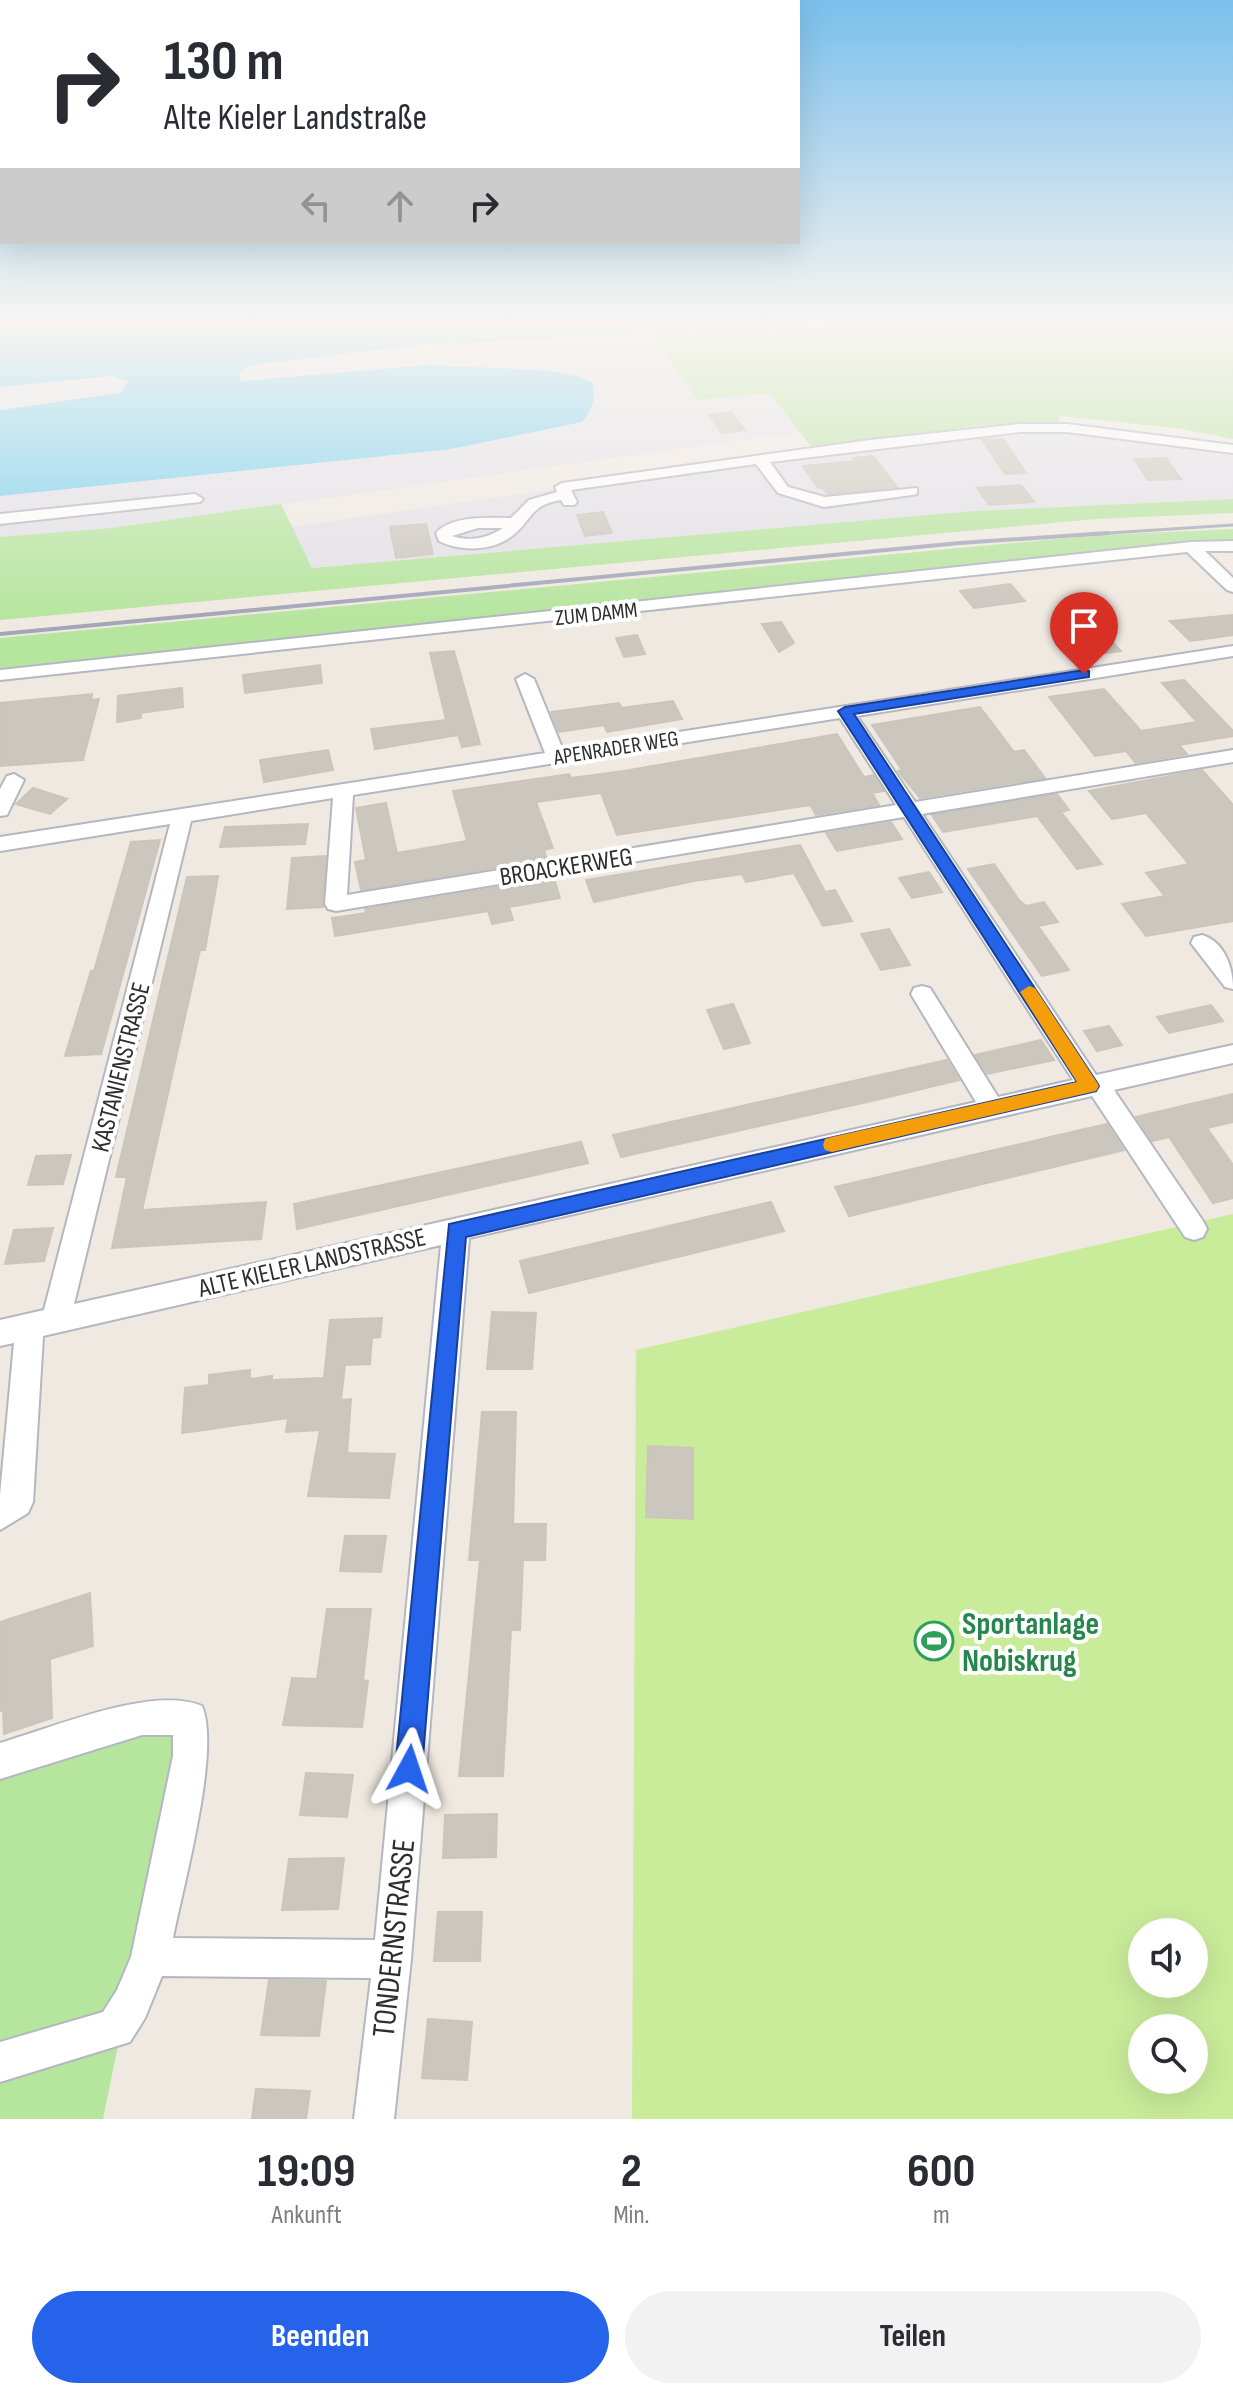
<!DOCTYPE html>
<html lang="de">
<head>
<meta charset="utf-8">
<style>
  :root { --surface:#fff; --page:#f2f2f3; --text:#2b2b33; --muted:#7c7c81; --accent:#2563eb }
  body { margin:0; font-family:"Sofia Sans Condensed",sans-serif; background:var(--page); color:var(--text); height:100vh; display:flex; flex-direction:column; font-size:30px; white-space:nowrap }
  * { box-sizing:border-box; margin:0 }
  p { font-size:26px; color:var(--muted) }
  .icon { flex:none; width:44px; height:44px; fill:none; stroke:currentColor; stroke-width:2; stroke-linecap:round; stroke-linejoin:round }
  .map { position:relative; height:2119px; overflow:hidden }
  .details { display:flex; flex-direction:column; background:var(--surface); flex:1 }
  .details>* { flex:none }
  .banner { position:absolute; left:0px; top:0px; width:800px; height:244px; box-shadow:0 8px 32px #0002; background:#fff; color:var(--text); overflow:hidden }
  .controls { position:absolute; left:1128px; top:1918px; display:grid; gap:16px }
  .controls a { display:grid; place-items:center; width:80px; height:80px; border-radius:50%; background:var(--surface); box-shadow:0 8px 32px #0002; font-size:40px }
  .pin { position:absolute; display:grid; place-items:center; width:68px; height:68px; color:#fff; margin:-82px -34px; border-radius:50% 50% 50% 0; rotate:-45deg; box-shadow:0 0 8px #0007 }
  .pin .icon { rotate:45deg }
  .me { position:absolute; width:88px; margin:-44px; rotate:5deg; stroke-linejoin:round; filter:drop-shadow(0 0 6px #0008) }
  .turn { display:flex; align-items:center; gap:28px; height:168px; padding:0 32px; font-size:36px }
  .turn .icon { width:104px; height:104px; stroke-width:2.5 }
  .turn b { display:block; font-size:56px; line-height:68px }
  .lanes { display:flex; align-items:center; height:76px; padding:0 32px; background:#0003; justify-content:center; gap:40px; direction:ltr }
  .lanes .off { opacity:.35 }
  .eta { display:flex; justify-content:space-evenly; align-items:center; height:136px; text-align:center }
  .eta b { font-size:48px; font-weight:700; line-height:56px }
  .primary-button { display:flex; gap:16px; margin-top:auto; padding:16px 32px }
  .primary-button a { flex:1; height:92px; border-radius:48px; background:var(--accent); color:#fff; font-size:32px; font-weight:700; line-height:92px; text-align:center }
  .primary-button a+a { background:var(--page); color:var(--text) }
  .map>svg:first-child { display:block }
  .industrial { fill:#e3e1e8 }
  .green { fill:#b6e59e }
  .pitch { fill:#c9ec9a; fill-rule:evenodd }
  .water { fill:#75cff0 }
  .building { fill:#cbc7bf; stroke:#cbc5ba; stroke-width:2 }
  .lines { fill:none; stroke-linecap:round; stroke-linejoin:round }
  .minor-casing { stroke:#b4b7c1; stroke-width:4 }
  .minor { fill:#fff; fill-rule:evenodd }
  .rail-far1 { stroke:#a3a6b8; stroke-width:3 }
  .rail { stroke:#a3a6b8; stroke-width:4 }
  .route { fill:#2563eb; stroke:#184099; stroke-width:2 }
  .slow { fill:#f59e0b }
  .labels { text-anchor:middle; stroke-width:8; stroke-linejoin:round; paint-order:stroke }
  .far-street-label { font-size:22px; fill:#2e2e2e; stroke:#fff }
  .street-label { font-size:26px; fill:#2e2e2e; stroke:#fff }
  .near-leisure-label { font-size:32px; font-weight:bold; fill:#27864d; stroke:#fff; text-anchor:start }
  .near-street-label { font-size:32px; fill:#2e2e2e; stroke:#fff }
</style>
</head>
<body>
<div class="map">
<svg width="1233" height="2119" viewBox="0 0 1233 2119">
  <rect width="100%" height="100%" fill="#efe9e1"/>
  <g class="industrial">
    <polygon points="653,335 697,399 770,393 800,432 112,528 0,537 0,387 249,365 420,345"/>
    <polygon points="1067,428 1233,449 1233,499 974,511 311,568 290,527 870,444"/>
  </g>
  <g class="green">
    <polygon points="865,324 1233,324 1233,439 1176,428 1060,416 1059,423 985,425 812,448 770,393 697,400 653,335"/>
    <polygon points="1233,499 1233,513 1096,519 0,620 0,537 112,528 281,504 312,568 974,511"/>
    <polygon points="1233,529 1233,541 1124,549 644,603 0,668 0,638 1099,535"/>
    <polygon points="200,1710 124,2016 103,2119 0,2119 0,1756"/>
  </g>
  <path class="pitch" d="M1233,1214v905h-601l4,-769zM1142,1932h52v52h-52zM1142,2028h52v52h-52z"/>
  <path class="water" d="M0,324h865l-445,21 -171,20 -10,7 2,9 186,-16 119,5 34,7 12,6c5,16 0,26 -10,39l-131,27 -451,47v-86l120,-17 8,-12 -15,-5 -113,11z"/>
  <g class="building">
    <polygon points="731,412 745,430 722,433 709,415"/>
    <polygon points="1003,439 1026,473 1005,474 982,440"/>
    <polygon points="873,456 897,487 828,494 822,488 818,488 803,466 856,461 853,458"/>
    <polygon points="1166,458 1181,479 1148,480 1134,459"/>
    <polygon points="1021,485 1034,502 989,505 977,488"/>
    <polygon points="603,512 612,533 585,536 577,515"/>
    <polygon points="426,524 433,554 396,558 390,527"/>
    <polygon points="1010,584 1025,601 974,608 960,591"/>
    <polygon points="1233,615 1233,635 1190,641 1170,621"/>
    <polygon points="781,622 794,643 779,652 762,624"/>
    <polygon points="1105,634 1121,651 1099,654 1084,638"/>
    <polygon points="637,635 645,654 624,657 616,638"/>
    <polygon points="454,651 480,744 462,747 458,735 375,749 371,729 446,720 430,653"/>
    <polygon points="320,665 322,683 245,693 243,675"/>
    <polygon points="1184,680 1233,731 1233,736 1179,745 1187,754 1136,763 1126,751 1095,756 1049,697 1104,689 1141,731 1197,722 1162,683"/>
    <polygon points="182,688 183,707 141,713 141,718 117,722 118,696"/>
    <polygon points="92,694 91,700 99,699 83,760 0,766 0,703"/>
    <polygon points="673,701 682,719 607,732 604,725 559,732 551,712 619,703 622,708"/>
    <polygon points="980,707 1014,752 1024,750 1045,778 920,798 898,771 902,770 872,725"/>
    <polygon points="837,734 864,777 873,775 884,791 872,793 879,805 816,815 810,805 617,835 601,793 536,802 553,848 544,850 547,859 361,890 355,862 366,860 356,808 386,803 397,853 467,841 453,791 569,774 571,778 624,771"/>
    <polygon points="328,750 333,770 264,782 260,760"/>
    <polygon points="1202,770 1233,805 1233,921 1146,936 1122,904 1165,896 1146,873 1189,864 1146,813 1112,819 1089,791"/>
    <polygon points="33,788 67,799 50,814 16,804"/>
    <polygon points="1057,794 1069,810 1061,812 1102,864 1077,869 1037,816 943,832 932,815"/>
    <polygon points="891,822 902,839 837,851 826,833"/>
    <polygon points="308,824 305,844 220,847 225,827"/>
    <polygon points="160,840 101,1054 65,1056 91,971 94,971 131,842"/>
    <polygon points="800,845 825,892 835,890 852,921 823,926 794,873 746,882 742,874 694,881 594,902 586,880"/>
    <polygon points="326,856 323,907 287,909 292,858"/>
    <polygon points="994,864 1019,900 1026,906 1044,902 1058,922 1038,926 1069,970 1042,976 968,869"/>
    <polygon points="929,872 942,892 912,898 899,878"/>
    <polygon points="218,876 205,950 200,950 142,1210 266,1202 261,1239 112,1248 127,1177 116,1177 187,877"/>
    <polygon points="554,878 560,898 509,907 513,920 492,924 488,911 335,936 332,918 366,913 365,909"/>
    <polygon points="889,929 910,965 881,970 861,934"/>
    <polygon points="733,1004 750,1043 724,1049 707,1010"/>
    <polygon points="1211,1005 1223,1021 1169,1033 1157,1017"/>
    <polygon points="1109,1026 1122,1045 1097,1051 1084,1031"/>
    <polygon points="1041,1040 1054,1060 987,1074 975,1055"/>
    <polygon points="947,1060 959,1080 876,1100 621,1157 613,1135"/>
    <polygon points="1233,1094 1233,1122 1207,1128 1233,1165 1233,1198 1213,1203 1169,1137 1152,1141 1136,1117"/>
    <polygon points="1107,1124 1124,1150 849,1216 835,1187"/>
    <polygon points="581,1142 588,1163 297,1229 294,1204"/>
    <polygon points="71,1155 63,1184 28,1185 36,1156"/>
    <polygon points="771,1202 784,1231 529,1293 520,1261"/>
    <polygon points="53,1228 44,1261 5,1264 14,1230"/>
    <polygon points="492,1312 536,1313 532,1369 487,1369"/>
    <polygon points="382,1318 380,1337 372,1338 370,1364 345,1365 341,1400 351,1399 347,1453 395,1454 389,1498 308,1496 320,1430 286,1432 288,1418 182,1433 185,1388 209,1385 209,1375 250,1370 250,1379 272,1376 272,1380 324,1378 330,1320"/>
    <polygon points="482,1412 516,1412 513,1524 546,1524 545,1560 523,1560 520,1630 511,1630 503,1776 459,1776 480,1560 469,1560"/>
    <polygon points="648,1446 693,1448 693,1519 646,1517"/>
    <polygon points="345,1536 386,1536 381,1572 340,1571"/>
    <polygon points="90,1593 93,1646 50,1659 52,1718 4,1734 3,1710 0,1711 0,1622"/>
    <polygon points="327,1609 371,1609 363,1680 368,1681 362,1727 283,1725 292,1678 317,1679"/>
    <polygon points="306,1773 353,1775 347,1817 300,1815"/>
    <polygon points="497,1814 496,1857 443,1858 445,1815"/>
    <polygon points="344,1858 338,1909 282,1910 289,1859"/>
    <polygon points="438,1912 482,1912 480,1961 434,1961"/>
    <polygon points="269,1980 326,1981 319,2036 261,2035"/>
    <polygon points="428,2019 472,2022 467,2080 422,2078"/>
    <polygon points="256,2089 310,2091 306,2119 252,2119"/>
  </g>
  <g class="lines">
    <defs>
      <g id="minor">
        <path d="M1021,424h46l166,21v8l-166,-21h-46l-251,30 18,25 37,10 92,-9v6l-5,1 -88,12 -46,-14 -22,-29 -185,26 6,12 -3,3h-10l-3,-5c-32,5 -29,21 -49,36 -19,15 -51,16 -73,5l-3,-8c15,-18 54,-15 75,-15l18,-18 28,-8 -2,-5 7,-4 308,-43zM478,528h25c-15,10 -33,14 -51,8z"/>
        <polygon points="195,494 203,499 200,502 0,524 0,514"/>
        <polygon points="1233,541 1233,551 1205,551 1233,578 1233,592 1227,590 1187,552 0,680 0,670 1191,542"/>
        <path d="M1233,646v10l-376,60 58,86 318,-52v12l-311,52 174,261 137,-30v18l-119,27 89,131 4,8 -4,8 -9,3 -9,-3 -93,-141 -623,142 -58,721 -17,160h-40l17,-141 -209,-2 -17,42 -15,24 -130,40v-40l103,-30 14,-22 14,-33 42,-201v-21h-31l-142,44v-36c52,-15 152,-58 202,-37 19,44 -19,180 -29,232l202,2 66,-695 -398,91 -10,166 -5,11 -28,17v-35l14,-152 -14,3v-26l44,-10 126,-486 -170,27v-14l545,-84 -29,-74 9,-5 9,5 29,71zM840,718l56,87 -549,90 6,-100zM333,798l-8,106 3,5 8,2 568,-94 169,263 -75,17 -68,-109 -8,-2 -8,2 -3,6 65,108 -902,202 117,-483z"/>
        <polygon points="14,774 24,780 7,815 0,816 0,789 7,776"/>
        <path d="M1202,935c23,7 31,33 31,54l-8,-2 -34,-44 3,-6z"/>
      </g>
    </defs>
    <use href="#minor" class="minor-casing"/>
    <use href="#minor" class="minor"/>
    <polyline class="rail-far1" points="1078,535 1233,525"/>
    <polyline class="rail" points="0,634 960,543 1108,533"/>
  </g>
  <linearGradient id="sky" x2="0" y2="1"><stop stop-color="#7abfeb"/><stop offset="0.52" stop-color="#f8f5f2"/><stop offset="1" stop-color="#f8f5f2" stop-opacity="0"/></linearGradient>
  <rect width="1233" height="621" fill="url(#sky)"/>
  <polygon class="route" points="1084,670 1089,671 1089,677 854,714 1096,1081 1099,1086 1096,1091 466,1237 422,1769 418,1779 409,1783 399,1779 395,1769 449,1224 1077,1082 838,711 845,707"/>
  <polygon class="slow" points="1029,986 1035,988 1096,1081 1099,1086 1096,1091 832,1152 825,1150 823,1145 825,1139 832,1137 1077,1082 1020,992"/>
  <defs>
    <symbol id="stadium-ring" viewBox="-11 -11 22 22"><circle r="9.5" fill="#fff" stroke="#2e9e5b" stroke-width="1.5"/><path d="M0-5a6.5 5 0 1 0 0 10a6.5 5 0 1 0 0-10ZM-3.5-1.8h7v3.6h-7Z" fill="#2e9e5b"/></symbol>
  </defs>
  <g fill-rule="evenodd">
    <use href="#stadium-ring" x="912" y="1619" width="44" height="44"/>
  </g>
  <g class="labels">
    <g class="far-street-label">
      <text transform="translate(596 613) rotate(-6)" y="8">ZUM DAMM</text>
      <text transform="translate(616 747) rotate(-9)" y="8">APENRADER WEG</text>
    </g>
    <g class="street-label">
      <text transform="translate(566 866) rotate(-9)" y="9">BROACKERWEG</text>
      <text transform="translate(120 1067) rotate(-76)" y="9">KASTANIENSTRASSE</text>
      <text transform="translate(312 1262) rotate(-13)" y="9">ALTE KIELER LANDSTRASSE</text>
    </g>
    <g class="near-leisure-label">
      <text x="962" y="1634">Sportanlage<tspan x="962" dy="37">Nobiskrug</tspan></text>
    </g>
    <g class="near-street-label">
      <text transform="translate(393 1938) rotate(-84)" y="11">TONDERNSTRASSE</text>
    </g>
  </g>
</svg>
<div class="controls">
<a><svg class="icon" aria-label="sound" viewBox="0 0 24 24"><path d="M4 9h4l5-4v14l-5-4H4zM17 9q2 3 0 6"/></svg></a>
<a><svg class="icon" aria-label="search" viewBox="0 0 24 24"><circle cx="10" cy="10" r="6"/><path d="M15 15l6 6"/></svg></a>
</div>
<div class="pin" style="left:1084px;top:674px;background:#d93025"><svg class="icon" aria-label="arrive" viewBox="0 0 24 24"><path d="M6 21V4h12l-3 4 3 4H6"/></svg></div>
<svg class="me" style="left:409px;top:1769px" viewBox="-20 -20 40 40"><path d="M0-17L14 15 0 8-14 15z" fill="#2563eb" stroke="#fff" stroke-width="4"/></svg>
<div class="banner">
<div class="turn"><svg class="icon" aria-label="right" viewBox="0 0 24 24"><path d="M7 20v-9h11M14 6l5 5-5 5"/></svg><div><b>130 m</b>Alte Kieler Landstraße</div></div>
<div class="lanes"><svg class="icon off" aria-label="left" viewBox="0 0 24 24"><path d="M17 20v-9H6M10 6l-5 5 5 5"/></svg><svg class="icon off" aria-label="ahead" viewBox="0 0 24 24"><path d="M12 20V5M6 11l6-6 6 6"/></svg><svg class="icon" aria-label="right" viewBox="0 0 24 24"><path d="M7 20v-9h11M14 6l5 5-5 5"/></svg></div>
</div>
</div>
<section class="details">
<div class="eta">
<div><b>19:09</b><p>Ankunft</p></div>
<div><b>2</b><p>Min.</p></div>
<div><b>600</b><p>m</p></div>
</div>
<div class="primary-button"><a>Beenden</a><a>Teilen</a></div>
</section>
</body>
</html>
